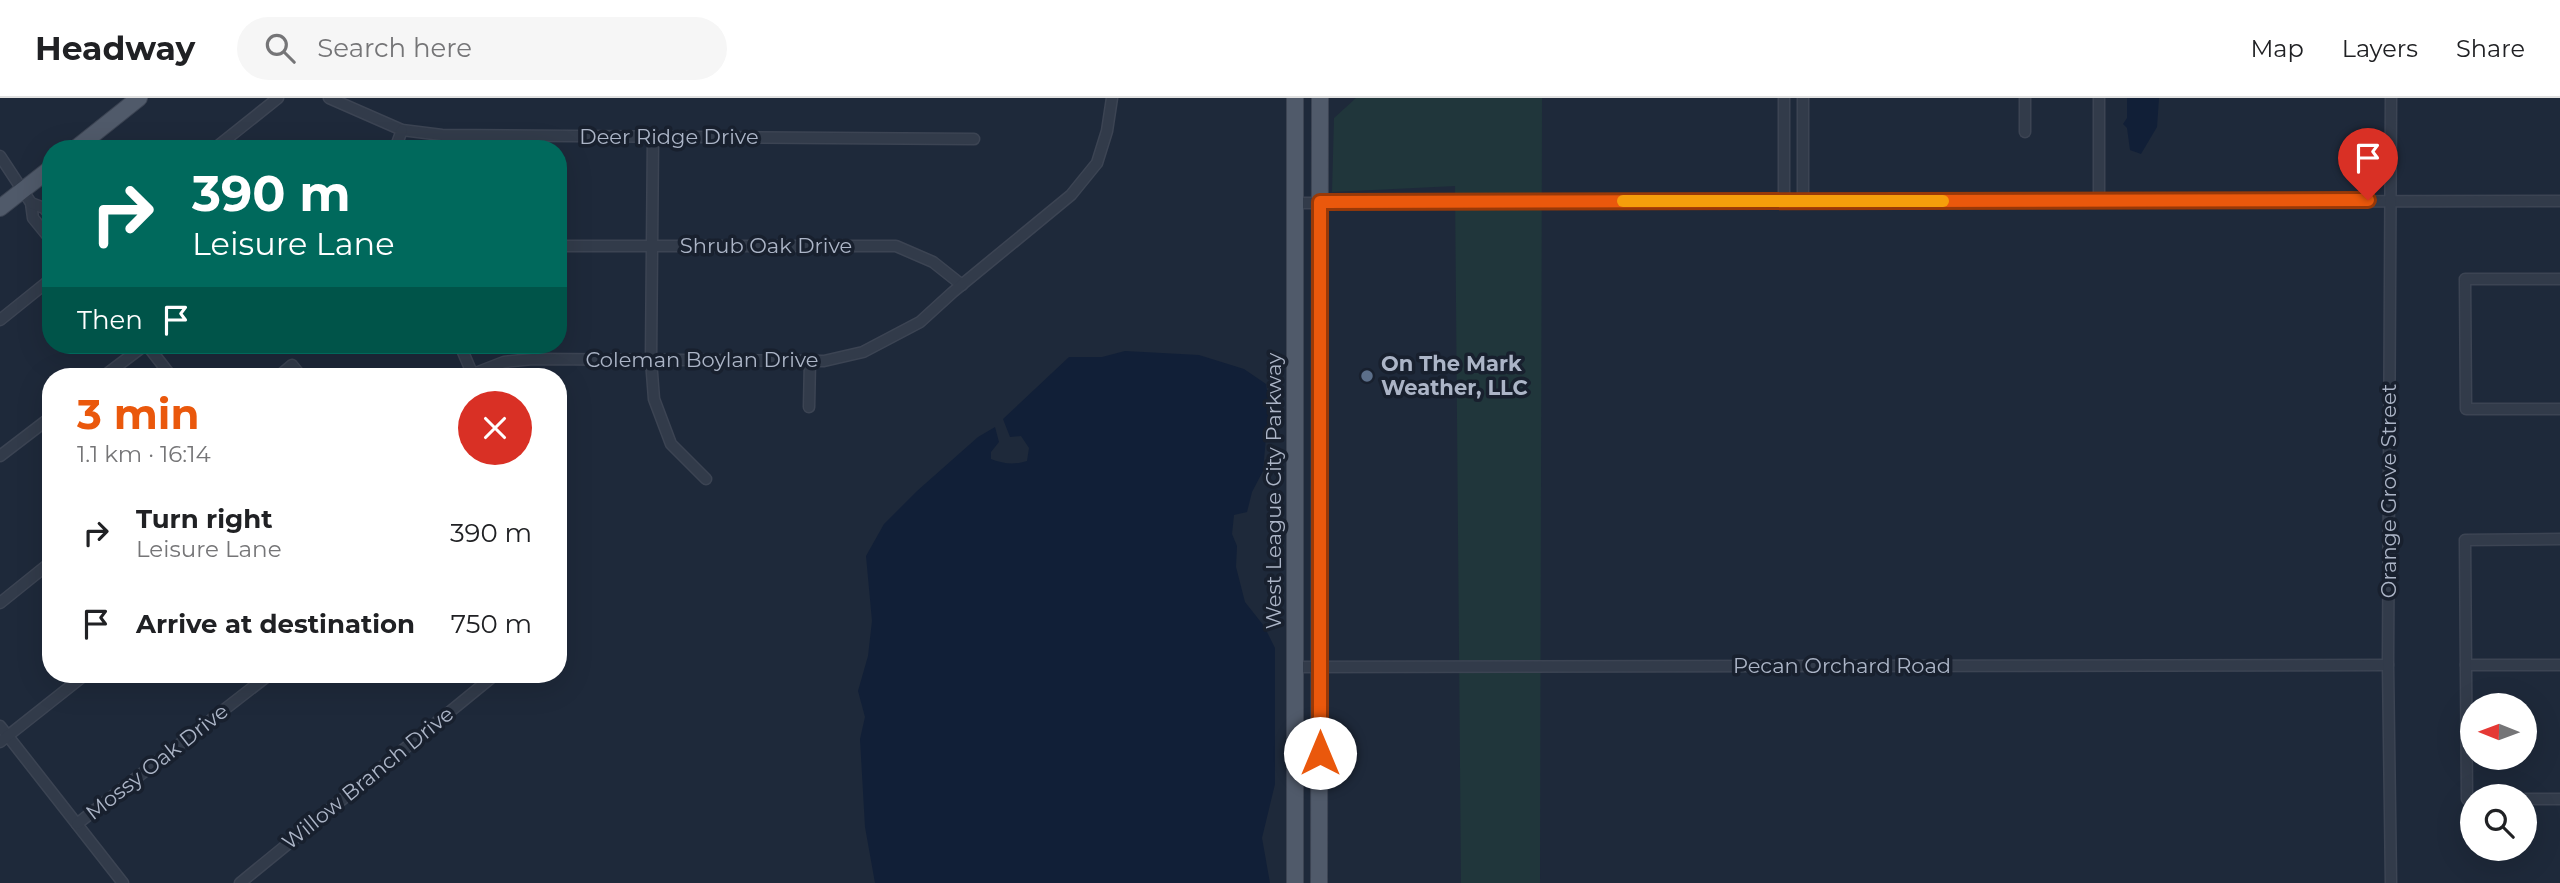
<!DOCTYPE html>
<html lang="en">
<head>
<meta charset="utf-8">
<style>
  :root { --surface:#fff; --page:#f6f6f6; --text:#202124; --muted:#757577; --line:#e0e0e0; --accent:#ea580c }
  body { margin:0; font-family:Montserrat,sans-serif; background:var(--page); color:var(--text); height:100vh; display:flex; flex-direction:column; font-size:26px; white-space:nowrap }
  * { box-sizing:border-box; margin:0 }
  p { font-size:23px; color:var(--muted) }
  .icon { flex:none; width:38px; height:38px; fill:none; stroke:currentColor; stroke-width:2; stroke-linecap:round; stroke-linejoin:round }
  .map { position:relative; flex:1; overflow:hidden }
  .drawer { position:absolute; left:42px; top:270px; width:525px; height:315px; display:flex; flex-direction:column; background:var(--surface); border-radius:28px; box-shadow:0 7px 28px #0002 }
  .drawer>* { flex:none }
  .banner { position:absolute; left:42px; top:42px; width:525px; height:214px; border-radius:28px; box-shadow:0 7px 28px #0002; background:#00695c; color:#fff; overflow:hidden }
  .needle { width:46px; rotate:271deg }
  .fabs { position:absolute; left:2460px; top:595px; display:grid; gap:14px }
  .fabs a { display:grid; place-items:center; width:77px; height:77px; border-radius:50%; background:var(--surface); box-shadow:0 7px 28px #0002; font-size:35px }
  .pin { position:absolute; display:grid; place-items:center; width:60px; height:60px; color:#fff; margin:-72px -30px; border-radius:50% 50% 50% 0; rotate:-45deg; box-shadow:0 0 7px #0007 }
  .pin .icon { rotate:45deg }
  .me { position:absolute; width:77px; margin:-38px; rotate:0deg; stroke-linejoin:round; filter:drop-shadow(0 0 5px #0008) }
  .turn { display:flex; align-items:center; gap:24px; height:147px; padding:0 35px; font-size:32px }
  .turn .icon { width:91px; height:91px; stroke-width:2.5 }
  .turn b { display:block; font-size:49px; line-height:60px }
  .then { display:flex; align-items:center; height:66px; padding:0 35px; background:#0003; gap:14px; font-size:26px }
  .round { display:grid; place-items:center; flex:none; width:74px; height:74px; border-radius:37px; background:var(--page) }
  .headline { display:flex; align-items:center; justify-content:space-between; height:119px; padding:0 35px }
  h1 { font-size:42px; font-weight:700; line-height:52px; color:var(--accent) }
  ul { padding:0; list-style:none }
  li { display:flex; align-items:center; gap:21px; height:91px; padding:0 35px }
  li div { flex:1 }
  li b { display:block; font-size:26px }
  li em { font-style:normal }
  header { display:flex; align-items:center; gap:42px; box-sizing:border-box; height:98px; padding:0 35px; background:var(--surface); border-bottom:2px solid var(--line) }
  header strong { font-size:33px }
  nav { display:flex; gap:38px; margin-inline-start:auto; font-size:24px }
  .search { width:490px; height:63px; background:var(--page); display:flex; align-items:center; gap:18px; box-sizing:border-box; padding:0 24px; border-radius:38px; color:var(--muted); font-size:26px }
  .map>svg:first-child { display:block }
  .green { fill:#20363b }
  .water { fill:#111f37 }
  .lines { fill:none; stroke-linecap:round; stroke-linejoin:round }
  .minor-casing { stroke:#3c4453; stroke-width:13 }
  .primary-casing { stroke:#3c4453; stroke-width:18 }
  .minor { stroke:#323b4a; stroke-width:10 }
  .primary { stroke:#505a6a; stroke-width:16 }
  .route-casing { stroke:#983908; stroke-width:18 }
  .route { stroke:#ea580c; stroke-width:12 }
  .slow { stroke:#f59e0b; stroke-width:12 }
  .service-dot { fill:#5c6f8a; stroke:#18202e; stroke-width:2.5 }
  .labels { text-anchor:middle; stroke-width:7; stroke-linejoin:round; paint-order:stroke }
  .street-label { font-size:21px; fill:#acb5c7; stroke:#18202e }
  .poi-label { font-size:21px; font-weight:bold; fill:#acb5c7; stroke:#18202e; text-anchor:start }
</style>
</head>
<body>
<header>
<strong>Headway</strong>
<div class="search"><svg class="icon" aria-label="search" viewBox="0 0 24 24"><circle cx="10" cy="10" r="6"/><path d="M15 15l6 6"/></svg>Search here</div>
<nav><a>Map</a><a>Layers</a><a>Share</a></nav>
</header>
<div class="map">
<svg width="2560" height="785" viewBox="0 0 2560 785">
  <rect width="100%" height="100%" fill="#1e293a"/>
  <polygon class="green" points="1356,0 1542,0 1540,785 1461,785 1455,88 1332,94 1334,20"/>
  <g class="water">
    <polygon points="2127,0 2159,0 2157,29 2141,56 2130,52 2127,30 2123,26 2127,20"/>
    <path d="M1125,253l74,4 45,14 22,15 3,20 -6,67 -11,21 -5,20 -13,3 -2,19 5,12 -1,21 9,35 19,24 11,22v136l-13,54 8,45h-395l-10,-56 -5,-88 5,-22 -7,-26 10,-35 4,-35 -6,-65 18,-32 33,-33 61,-54 17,-10 4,15 -8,10v7c13,5 23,6 36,2l2,-13 -8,-12 -11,1 -7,-18 66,-62h33z"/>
  </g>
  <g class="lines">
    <defs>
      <g id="minor">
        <polyline points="329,0 402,32 442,37 974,41"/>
        <polyline points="1784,0 1784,103"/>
        <polyline points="1803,0 1803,103"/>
        <polyline points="2099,0 2099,103"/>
        <polyline points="2025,34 2025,0"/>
        <polyline points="653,39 651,262 654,301 671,346 706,381"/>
        <polyline points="214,51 278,0"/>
        <polyline points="395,51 402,32"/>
        <polyline points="0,58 31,105 33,120 51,142"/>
        <polyline points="31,105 44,110 51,118"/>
        <polyline points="1295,105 2560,103"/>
        <polyline points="558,148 896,148 933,164 962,187"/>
        <polyline points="2560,181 2465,181 2466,311 2560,311"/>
        <polyline points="0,222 51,181"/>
        <polyline points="147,247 171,278"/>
        <polyline points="463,254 472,275"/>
        <polyline points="104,278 145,247"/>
        <polyline points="279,278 292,267 301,278"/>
        <polyline points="468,278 504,264 533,261 824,263 863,254 920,224 953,194 1071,97 1097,65 1107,33 1112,0"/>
        <polyline points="809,309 810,263"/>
        <polyline points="0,358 51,319"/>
        <polyline points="0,505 51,464"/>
        <polyline points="2466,567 2560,567"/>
        <polyline points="1295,569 2388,567"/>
        <polyline points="0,628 123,785"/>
        <polyline points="0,644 86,576"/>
        <polyline points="2473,701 2467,701 2465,442 2560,441"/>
        <polyline points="2525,701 2560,701"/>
        <polyline points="77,726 270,576"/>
        <polyline points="240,785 496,576"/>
        <polyline points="2391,785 2388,567 2391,0"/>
      </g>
      <g id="primary">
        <polyline points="75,51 139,0"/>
        <polyline points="0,110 51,70"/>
        <polyline points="1295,785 1295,0"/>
        <polyline points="1319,785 1320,0"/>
      </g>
    </defs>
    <use href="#minor" class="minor-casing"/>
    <use href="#primary" class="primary-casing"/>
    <use href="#minor" class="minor"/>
    <use href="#primary" class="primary"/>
  </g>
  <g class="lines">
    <defs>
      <polyline id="route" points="1320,655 1320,104 2368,102"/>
    </defs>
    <use href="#route" class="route-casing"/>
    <use href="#route" class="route"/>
    <polyline class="slow" points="1623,103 1943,103"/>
  </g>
  <circle class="service-dot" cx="1367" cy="278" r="7"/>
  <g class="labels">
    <g class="street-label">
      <text x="669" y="46">Deer Ridge Drive</text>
      <text x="766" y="155">Shrub Oak Drive</text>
      <text x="702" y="269">Coleman Boylan Drive</text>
      <text transform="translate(1274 393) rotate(-90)" y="7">West League City Parkway</text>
      <text transform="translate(2389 393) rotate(-90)" y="7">Orange Grove Street</text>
      <text x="1842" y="575">Pecan Orchard Road</text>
      <text transform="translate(157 664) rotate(-38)" y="7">Mossy Oak Drive</text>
      <text transform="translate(368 680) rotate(-39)" y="7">Willow Branch Drive</text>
    </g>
    <g class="poi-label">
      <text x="1381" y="273">On The Mark<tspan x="1381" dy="24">Weather, LLC</tspan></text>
    </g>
  </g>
</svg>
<div class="fabs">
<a><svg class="needle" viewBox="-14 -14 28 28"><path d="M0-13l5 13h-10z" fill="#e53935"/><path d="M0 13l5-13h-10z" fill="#757577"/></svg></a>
<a><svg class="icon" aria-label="search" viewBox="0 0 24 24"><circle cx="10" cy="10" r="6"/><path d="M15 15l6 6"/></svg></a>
</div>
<div class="pin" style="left:2368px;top:102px;background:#d93025"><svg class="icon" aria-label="arrive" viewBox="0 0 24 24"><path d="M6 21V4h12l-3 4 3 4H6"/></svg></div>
<svg class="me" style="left:1320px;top:655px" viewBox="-20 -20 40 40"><circle r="19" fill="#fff"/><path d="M0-13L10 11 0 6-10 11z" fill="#ea580c"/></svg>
<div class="banner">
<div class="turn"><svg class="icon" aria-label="right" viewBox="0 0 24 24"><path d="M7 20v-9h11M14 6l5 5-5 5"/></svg><div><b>390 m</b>Leisure Lane</div></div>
<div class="then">Then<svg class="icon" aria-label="arrive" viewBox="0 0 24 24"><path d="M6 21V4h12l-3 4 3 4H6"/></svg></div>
</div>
<section class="drawer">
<div class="headline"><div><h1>3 min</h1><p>1.1 km · 16:14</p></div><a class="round" style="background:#d93025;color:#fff"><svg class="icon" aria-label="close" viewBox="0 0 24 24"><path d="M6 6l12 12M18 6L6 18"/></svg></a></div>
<ul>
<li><svg class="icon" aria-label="right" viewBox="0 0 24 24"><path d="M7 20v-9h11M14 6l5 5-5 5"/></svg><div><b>Turn right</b><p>Leisure Lane</p></div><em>390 m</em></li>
<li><svg class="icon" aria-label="arrive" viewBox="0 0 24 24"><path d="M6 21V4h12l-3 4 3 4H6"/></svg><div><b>Arrive at destination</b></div><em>750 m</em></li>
</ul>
</section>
</div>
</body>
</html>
